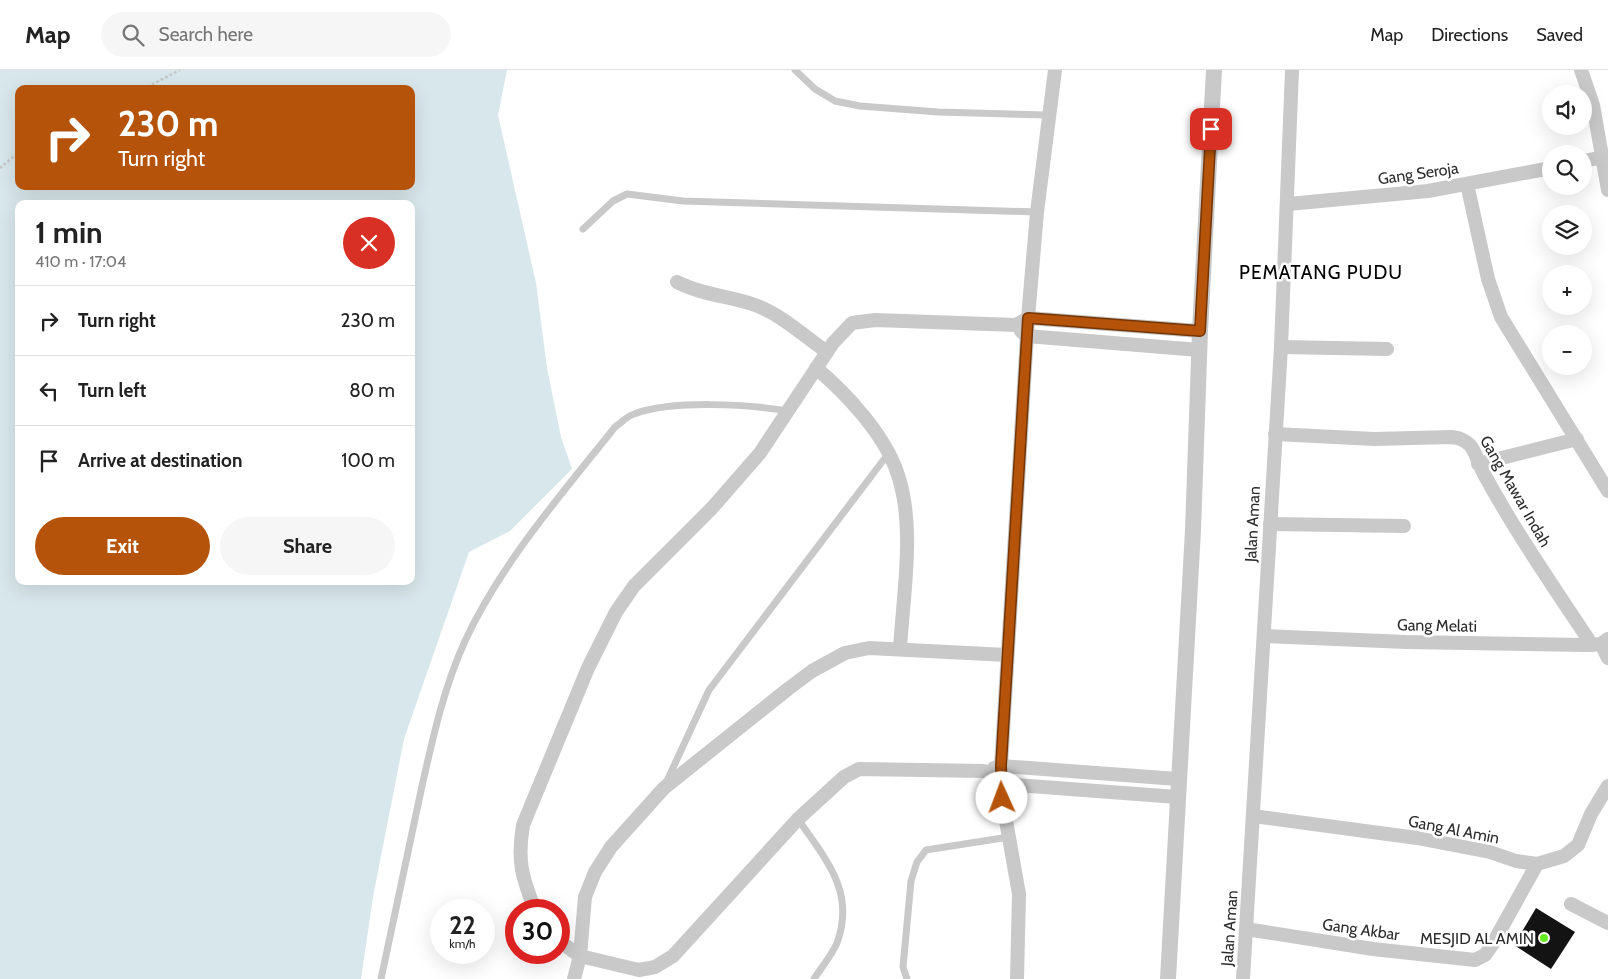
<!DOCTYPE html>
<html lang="en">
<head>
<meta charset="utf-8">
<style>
  :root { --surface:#fff; --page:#f6f6f6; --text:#222; --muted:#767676; --line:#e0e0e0; --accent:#b45309 }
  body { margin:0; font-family:Cabin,sans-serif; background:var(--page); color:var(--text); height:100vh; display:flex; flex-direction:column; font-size:19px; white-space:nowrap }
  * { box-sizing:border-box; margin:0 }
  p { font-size:16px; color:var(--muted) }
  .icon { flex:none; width:28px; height:28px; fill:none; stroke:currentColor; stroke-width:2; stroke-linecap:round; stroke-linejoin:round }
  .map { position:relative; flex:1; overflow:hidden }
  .details { position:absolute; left:15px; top:130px; width:400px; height:385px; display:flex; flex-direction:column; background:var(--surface); border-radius:10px; box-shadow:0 5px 20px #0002 }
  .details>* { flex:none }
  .guide { position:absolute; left:15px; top:15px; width:400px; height:105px; border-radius:10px; box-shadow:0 5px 20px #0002; background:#b45309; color:#fff; overflow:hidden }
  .controls { position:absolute; left:1542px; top:15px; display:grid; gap:10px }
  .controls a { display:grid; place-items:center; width:50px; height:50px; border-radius:50%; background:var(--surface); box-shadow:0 5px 20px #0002; font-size:25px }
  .speed { position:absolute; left:430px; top:829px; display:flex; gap:10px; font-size:25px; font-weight:700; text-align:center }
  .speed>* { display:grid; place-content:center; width:65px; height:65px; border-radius:50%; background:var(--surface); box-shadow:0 5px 20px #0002; line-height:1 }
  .speed small { font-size:12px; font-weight:400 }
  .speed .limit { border:8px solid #d22; background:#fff; color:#111 }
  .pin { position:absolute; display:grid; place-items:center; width:42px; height:42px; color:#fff; margin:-21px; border-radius:10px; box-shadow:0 2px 8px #0006 }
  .me { position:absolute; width:55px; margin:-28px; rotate:358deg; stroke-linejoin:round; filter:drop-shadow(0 0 4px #0008) }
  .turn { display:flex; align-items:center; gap:18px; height:105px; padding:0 20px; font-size:22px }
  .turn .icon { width:65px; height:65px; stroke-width:2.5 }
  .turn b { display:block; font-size:35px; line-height:42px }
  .round { display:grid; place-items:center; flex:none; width:52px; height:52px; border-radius:26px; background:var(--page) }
  .summary { display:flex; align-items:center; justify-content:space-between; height:85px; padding:0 20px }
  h1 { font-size:30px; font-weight:800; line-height:38px }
  .cta { display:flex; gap:10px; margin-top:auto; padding:10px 20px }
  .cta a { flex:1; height:58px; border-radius:30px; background:var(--accent); color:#fff; font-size:20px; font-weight:800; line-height:58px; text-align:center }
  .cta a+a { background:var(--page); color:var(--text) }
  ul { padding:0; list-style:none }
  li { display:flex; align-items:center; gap:15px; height:70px; padding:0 20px; border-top:1px solid var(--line) }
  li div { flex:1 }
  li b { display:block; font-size:19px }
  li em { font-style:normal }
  header { display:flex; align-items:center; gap:30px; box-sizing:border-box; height:70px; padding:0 25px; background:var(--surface); border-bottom:1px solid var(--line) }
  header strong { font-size:24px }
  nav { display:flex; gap:28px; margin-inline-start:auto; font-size:18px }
  .search { width:350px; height:45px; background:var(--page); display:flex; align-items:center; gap:12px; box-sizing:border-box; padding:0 18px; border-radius:28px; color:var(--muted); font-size:19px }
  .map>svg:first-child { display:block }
  .green { fill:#d8e7eb; fill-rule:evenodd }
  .building { fill:#131313 }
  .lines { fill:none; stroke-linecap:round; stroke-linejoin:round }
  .path { stroke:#c6c6c6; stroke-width:2.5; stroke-dasharray:2.5 2.5; stroke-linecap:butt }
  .service { stroke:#c9c9c9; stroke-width:7 }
  .minor { stroke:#c9c9c9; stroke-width:14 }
  .tertiary { stroke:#c9c9c9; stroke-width:16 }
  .route-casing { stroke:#753606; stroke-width:12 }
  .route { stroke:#b45309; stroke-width:9 }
  .poi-dot { fill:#65ed24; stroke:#fff; stroke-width:2 }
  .labels { text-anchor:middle; stroke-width:5; stroke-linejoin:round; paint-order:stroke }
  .street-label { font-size:16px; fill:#2c2c2c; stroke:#fff }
  .poi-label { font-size:16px; fill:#2c2c2c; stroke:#fff; text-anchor:end }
  .quarter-label { font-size:19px; letter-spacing:1px; fill:#000; stroke:#fff }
</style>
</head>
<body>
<header>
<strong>Map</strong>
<div class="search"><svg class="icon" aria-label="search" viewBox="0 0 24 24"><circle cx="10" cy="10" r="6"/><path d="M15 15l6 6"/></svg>Search here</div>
<nav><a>Map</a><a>Directions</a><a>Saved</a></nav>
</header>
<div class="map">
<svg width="1608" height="909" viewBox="0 0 1608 909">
  <rect width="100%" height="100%" fill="#fff"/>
  <path class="green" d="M0,0h507l-9,45 38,168 11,85 14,69 11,32 -62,62 -41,21 -65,187 -31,158 -12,82h-361zM19,19h392v97h-392zM19,134h392v377h-392z"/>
  <polygon class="building" points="1536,838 1575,862 1551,899 1514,875"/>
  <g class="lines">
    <g class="path">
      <polyline points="143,19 180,0"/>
      <polyline points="0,98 19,82"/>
    </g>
    <g class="service">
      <polyline points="795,0 815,19 835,31 860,36 938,42 1048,45"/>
      <polyline points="583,159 613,131 627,124 683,131 1037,142"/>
      <polyline points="666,713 709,620 888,384"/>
      <path d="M798,749c27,40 58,72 39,124 -5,12 -16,25 -23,36"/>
      <path d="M381,909c14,-64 27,-129 41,-193 11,-49 22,-99 43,-145 37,-79 96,-146 150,-214 6,-4 12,-11 19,-13 38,-14 113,-10 154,-3"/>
      <polyline points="907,909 903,897 911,811 917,792 926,780 1009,767"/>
    </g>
    <g class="minor">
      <polyline points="1581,0 1593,35 1608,120"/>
      <polyline points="1584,91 1608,86"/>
      <polyline points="1467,114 1488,209 1501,247 1608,421"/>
      <polyline points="1288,134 1428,121 1551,98"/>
      <path d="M677,212c25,13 53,14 78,23 27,10 49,31 72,47"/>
      <polyline points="1021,261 1027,266 1199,280"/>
      <polyline points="1281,277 1387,279"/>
      <path d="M816,298c30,25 68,66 81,104 19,53 6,122 3,177"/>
      <path d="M1275,364l99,5 78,-2c24,3 22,19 32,37 32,59 71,115 108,171"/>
      <polyline points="1478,394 1577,369"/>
      <polyline points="1270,454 1404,456"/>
      <polyline points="1264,566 1406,572 1586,575 1601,574 1608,569"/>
      <polyline points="1601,574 1608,588"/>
      <polyline points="994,698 1001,696 1178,709"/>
      <polyline points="995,709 1002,714 1177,727"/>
      <polyline points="1253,746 1417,768 1490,782 1516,791 1537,794 1564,786 1578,775 1591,744 1608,716"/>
      <polyline points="1571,834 1608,853"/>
      <path d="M535,840c-13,-33 -18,-49 -12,-85l65,-157 28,-56 18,-26 78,-78 48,-55 73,-110 19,-20 23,-3 141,5 12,-7 172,13"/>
      <polyline points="1246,859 1373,879 1475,890 1485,885 1492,875 1537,794"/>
      <polyline points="559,871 580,886 639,900 655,897 673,886 798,749 844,707 859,699 984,701"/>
      <polyline points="574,909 580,886 585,827 595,802 611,777 664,718 788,619 812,601 845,583 869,578 1007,585"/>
      <polyline points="1017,909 1019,824 1002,728 1001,696 1028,248 1037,142 1055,0"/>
      <polyline points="1243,909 1281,277 1292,0"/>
    </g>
    <polyline class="tertiary" points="1168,909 1193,460 1200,261 1214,0"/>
  </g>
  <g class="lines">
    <defs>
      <polyline id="route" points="1002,728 1001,696 1028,248 1200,261 1211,59"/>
    </defs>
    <use href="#route" class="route-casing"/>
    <use href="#route" class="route"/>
  </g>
  <circle class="poi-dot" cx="1544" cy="868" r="5"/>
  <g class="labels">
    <g class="street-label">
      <text transform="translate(1418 103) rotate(-8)" y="6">Gang Seroja</text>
      <text transform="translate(1516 421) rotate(60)" y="6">Gang Mawar Indah</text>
      <text transform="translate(1252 454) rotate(-87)" y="6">Jalan Aman</text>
      <text transform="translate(1437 555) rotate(1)" y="6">Gang Melati</text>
      <text transform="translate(1454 759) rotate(11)" y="6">Gang Al Amin</text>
      <text transform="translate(1229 858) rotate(-86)" y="6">Jalan Aman</text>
      <text transform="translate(1361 859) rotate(8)" y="6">Gang Akbar</text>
    </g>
    <g class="poi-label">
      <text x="1534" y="874">MESJID AL AMIN</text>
    </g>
    <g class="quarter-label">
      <text x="1321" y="209">PEMATANG PUDU</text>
    </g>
  </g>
</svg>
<div class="controls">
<a><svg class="icon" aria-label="sound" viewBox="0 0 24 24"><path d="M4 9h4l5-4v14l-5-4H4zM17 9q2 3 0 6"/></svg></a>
<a><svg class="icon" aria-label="search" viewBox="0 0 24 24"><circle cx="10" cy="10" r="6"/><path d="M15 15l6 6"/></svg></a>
<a><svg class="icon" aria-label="layers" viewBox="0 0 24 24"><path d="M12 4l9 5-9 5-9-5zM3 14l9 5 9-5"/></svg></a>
<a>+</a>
<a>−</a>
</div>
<div class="speed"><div>22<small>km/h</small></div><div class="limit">30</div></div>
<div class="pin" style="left:1211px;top:59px;background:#d93025"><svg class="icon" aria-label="arrive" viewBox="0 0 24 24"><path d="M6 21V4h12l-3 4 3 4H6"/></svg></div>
<svg class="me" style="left:1002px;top:728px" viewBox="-20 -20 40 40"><circle r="19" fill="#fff"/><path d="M0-13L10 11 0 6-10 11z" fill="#b45309"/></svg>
<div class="guide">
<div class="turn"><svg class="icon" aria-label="right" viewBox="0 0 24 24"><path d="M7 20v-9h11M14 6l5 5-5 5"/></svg><div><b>230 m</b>Turn right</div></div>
</div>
<section class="details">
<div class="summary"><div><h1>1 min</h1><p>410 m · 17:04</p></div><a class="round" style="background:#d93025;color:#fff"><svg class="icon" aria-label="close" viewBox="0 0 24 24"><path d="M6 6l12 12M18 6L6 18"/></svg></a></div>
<ul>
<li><svg class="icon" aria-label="right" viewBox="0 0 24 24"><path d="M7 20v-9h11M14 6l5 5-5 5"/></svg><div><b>Turn right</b></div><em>230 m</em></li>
<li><svg class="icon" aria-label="left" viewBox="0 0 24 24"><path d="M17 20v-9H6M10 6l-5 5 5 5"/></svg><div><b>Turn left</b></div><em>80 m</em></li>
<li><svg class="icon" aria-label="arrive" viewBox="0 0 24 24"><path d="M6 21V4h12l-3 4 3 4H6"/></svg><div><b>Arrive at destination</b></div><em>100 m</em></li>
</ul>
<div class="cta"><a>Exit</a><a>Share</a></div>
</section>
</div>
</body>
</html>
